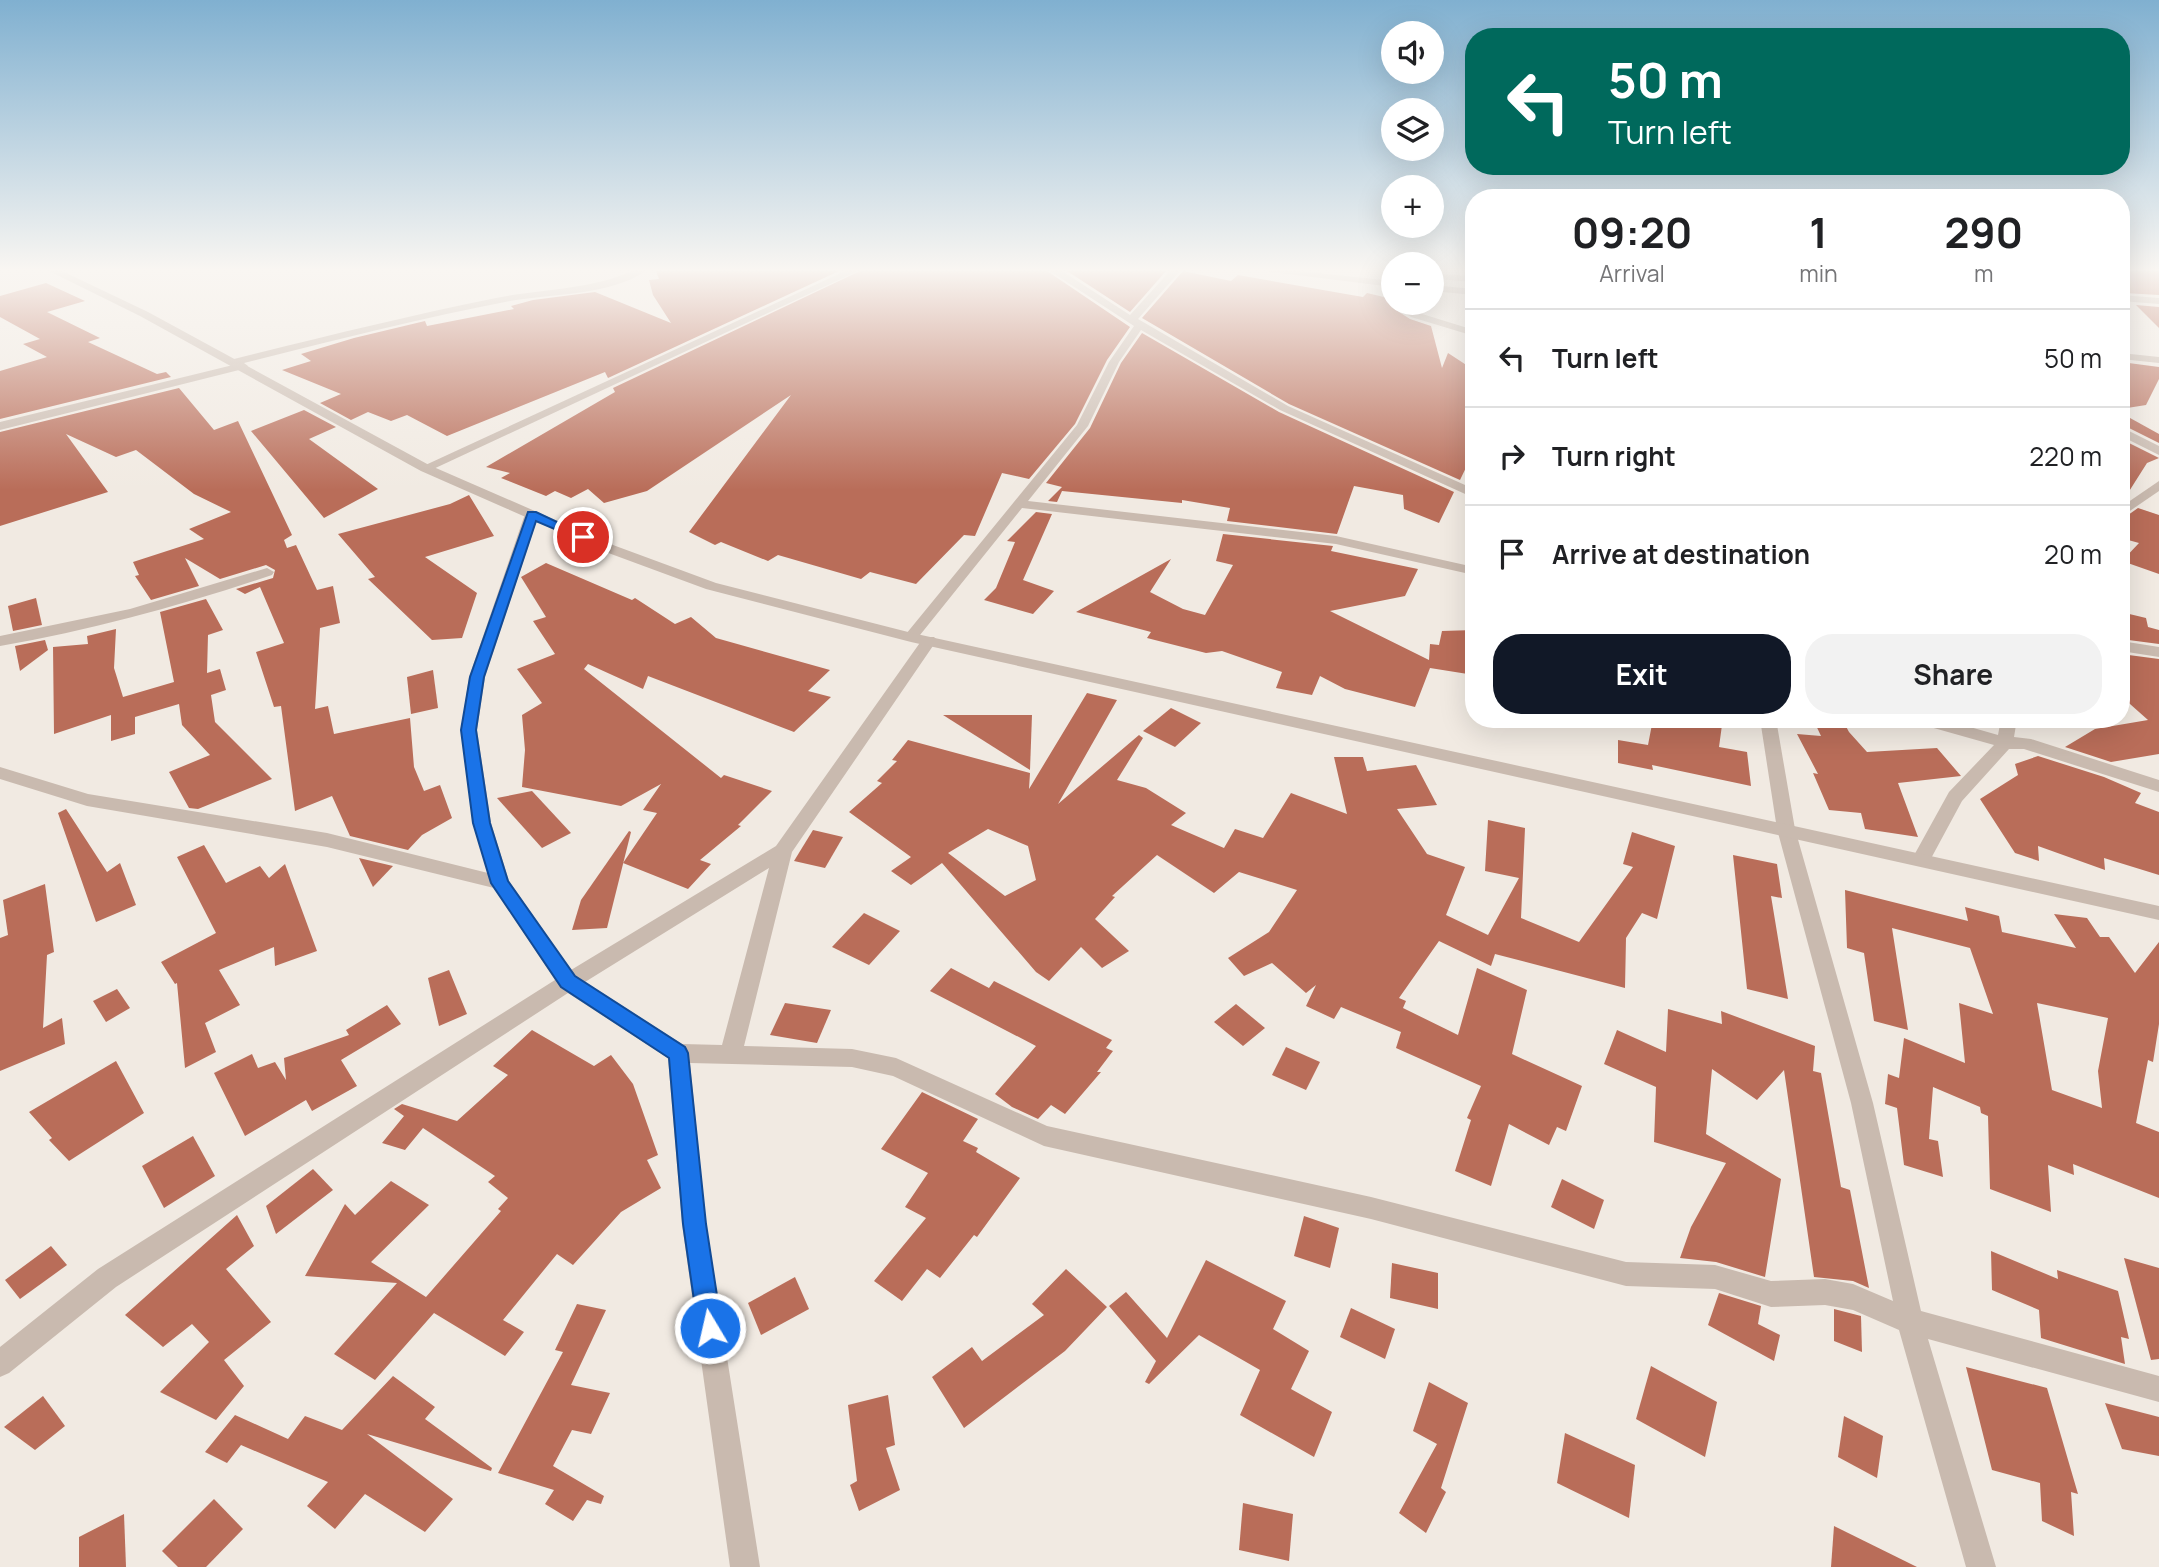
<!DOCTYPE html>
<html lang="en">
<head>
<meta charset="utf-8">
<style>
  :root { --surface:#fff; --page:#f2f2f2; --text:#202124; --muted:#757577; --line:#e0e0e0; --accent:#111827 }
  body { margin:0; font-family:Manrope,sans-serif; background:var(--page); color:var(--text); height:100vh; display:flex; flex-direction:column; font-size:26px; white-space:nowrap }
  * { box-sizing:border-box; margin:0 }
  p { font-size:23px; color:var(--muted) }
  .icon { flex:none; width:38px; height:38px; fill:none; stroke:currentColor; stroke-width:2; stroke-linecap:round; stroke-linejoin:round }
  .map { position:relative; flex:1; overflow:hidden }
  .panel { position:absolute; left:1465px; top:189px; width:665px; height:539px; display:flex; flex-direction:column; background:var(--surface); border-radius:28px; box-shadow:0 7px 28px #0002 }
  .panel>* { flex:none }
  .top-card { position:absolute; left:1465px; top:28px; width:665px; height:147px; border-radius:28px; box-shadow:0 7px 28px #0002; background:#00695c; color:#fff; overflow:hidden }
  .tools { position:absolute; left:1381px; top:21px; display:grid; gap:14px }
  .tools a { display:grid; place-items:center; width:63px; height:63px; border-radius:50%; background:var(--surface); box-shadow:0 7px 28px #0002; font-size:35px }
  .pin { position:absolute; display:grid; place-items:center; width:60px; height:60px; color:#fff; margin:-30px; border:4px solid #fff; border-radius:50%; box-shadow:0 2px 7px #0007 }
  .me { position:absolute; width:77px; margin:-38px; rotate:351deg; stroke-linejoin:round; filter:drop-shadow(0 0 5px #0008) }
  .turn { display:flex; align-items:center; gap:24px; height:147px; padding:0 28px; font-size:32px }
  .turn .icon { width:91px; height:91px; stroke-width:2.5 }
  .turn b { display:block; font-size:49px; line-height:60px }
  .eta { display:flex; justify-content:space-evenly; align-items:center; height:119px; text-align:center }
  .eta b { font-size:42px; font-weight:700; line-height:49px }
  .cta { display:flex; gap:14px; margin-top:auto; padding:14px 28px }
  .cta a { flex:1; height:80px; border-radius:28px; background:var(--accent); color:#fff; font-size:28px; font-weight:700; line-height:80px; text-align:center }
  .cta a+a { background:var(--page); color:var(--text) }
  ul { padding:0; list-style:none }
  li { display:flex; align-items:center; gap:21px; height:98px; padding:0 28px; border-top:2px solid var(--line) }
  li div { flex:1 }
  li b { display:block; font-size:26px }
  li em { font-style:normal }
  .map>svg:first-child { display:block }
  .building { fill:#b96d59; fill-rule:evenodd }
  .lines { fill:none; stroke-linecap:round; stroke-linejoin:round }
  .minor { fill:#c9baaf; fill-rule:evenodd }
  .tertiary { fill:#c9baaf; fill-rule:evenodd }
  .route { fill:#1a73e8; stroke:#114b97; stroke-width:2 }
</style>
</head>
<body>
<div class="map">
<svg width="2159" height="1567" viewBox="0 0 2159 1567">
  <rect width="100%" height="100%" fill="#f1eae2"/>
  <g class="building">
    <polygon points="656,271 839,271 608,378 605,372 447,436 407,415 391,421 368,412 351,420 320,403 341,394 282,370 311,361 301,354 354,338 425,321 427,326 514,309 511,306 533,300 595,292 671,323 653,295 649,280 659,279"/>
    <polygon points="860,271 1047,271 1130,327 1107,360 1075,424 1029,479 1002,473 975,536 964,535 916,584 870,572 861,579 778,555 768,561 721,542 715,545 689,532 791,395 647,491 604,503 588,489 571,498 555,491 546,496 501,478 510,473 486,467 615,392 613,388"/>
    <polygon points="1067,271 1166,271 1130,312"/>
    <polygon points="1183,271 1231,281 1238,275 1363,297 1367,293 1392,299 1391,307 1410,319 1431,326 1442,368 1448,353 1474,370 1474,451 1460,480 1289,404 1142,318"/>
    <polygon points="2121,271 2159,271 2159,295 2124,293 2121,289"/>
    <polygon points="46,283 85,301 47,312 100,338 88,342 157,374 166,372 171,377 0,419 0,371 47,357 23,344 40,339 0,317 0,296"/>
    <polygon points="2136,305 2159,307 2159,328"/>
    <polygon points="1142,333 1279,412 1454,492 1439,523 1404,509 1403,495 1354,486 1337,534 1227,521 1230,508 1182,500 1182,503 1062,491 1057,502 1048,501 1062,487 1046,483 1090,428 1121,363"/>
    <polygon points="2121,362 2159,367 2159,379 2146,405 2121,409"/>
    <polygon points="179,388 214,430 238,421 292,535 284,540 287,548 296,545 317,590 333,586 340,623 320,628 315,709 328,706 334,734 410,718 414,767 424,791 440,785 452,818 422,835 408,850 350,836 332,796 295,811 281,706 274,707 256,652 284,643 260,587 245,594 236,589 273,578 275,570 266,565 220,579 185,558 199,586 151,600 135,576 139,575 133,562 204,539 189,529 231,512 194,494 136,450 116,457 66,434 108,492 0,526 0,432"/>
    <polygon points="304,410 336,427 309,439 378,489 324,518 251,431"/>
    <polygon points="2121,413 2159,434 2159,443 2121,424"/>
    <polygon points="2121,439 2159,458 2147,463 2121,504"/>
    <polygon points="469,495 494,536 425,557 477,593 462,638 432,640 368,579 375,577 338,534 450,504"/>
    <polygon points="2138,508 2159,515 2159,574 2122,561 2139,543 2121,538 2121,520"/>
    <polygon points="1036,512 1052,514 1023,580 1054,591 1033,614 984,600 996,588 1015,542 1007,541"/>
    <polygon points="1223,534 1333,546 1331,551 1418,569 1405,596 1330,611 1429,660 1430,644 1439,645 1442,631 1474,630 1474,675 1430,668 1415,707 1345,689 1320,676 1312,695 1276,688 1282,672 1222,651 1206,653 1147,638 1151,632 1076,612 1171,559 1150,592 1183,609 1205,615 1233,565 1216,561"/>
    <polygon points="546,563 632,600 635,598 675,624 691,617 716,638 830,670 808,691 831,697 794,732 648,676 643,689 588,664 584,669 721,778 724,775 772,791 738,825 741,826 700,860 711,864 688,889 623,863 657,813 643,810 661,784 621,806 522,787 525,750 522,715 542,703 517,669 555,654 533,621 546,617 521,577"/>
    <polygon points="36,598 42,625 13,631 8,606"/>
    <polygon points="206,599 223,630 208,635 207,673 220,669 226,690 211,695 215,722 272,779 198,809 189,808 169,772 210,755 182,725 179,704 135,717 135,734 111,741 111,715 54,734 53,647 88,644 87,636 116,629 114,668 123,697 174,682 160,612"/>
    <polygon points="2121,612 2146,618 2148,627 2159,630 2159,644 2121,639"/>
    <polygon points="45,640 48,650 20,671 15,646"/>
    <polygon points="2121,654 2159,659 2159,754 2111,762 2065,747 2095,729 2148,720 2121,696"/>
    <polygon points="433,670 438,708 411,714 407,677"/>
    <path d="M1087,693l30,7 -59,104 81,-69 4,3 -26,42 29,8 40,25 -15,12 53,23 11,-19 28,9 28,-45 56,21 -13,-57h29l4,14 49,-6 21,40 -40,4 30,45 38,13 -19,48 42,20 31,-57 -34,-7 3,-51 37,8 -4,90 58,24 54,-75 -10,-3 9,-32 43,14 -18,73 -15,-6 -16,25 -1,50 -130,-34 -4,12 -52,-25 -40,57 7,3 -3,7 55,27 19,-67 50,22 -15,64 70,32 -16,45 -9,-4 -8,18 -40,-21 -18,62 -36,-15 16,-51 -4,-2 14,-32 -85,-38 5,-16 -60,-25 -7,12 -28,-13 10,-21 -10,8 -34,-30 -28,13 -16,-18 41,-26 28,-42 -58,-18 -25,21 -57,-38 -45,41 3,1 -20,22 34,32 -27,17 -21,-21 -32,34 -13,-9 -94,-109 -31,22 -20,-14 20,-14 -62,-45 33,-29 -5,-2 20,-20 -5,-1 16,-20 122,33 -1,16zM988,829l40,17 8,34 -31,16 -57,-43z"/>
    <polygon points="1171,708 1201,723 1175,747 1143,731"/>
    <polygon points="943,715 1032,715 1030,770"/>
    <polygon points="1653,719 1701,719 1722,725 1719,747 1747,752 1751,786 1652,765 1653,770 1618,763 1618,740 1648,745"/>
    <polygon points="1813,719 1842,719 1849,732 1867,752 1937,748 1961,776 1898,783 1918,837 1865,829 1861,813 1829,810 1813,773 1818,774 1797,734 1821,736"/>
    <polygon points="2038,756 2104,777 2141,793 2135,803 2159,812 2159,875 2104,858 2105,870 2038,846 2039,861 2015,853 1980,799 2018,775 2015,764"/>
    <polygon points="532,791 571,833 542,848 497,798"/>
    <polygon points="66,809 107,872 120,863 136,905 96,922 58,813"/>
    <polygon points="813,830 843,837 825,868 794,861"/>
    <polygon points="629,831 631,832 607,928 572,930 581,900"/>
    <polygon points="204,845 226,883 260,866 269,878 285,864 317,951 275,966 274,947 219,970 240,1005 205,1023 216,1052 185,1068 177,983 175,984 161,962 216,933 177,857"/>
    <polygon points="1733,855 1777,864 1782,898 1771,896 1788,999 1747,989"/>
    <polygon points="359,858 393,866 373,887"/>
    <polygon points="45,884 54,952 47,955 43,1028 62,1018 65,1044 0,1071 0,938 8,935 3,900"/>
    <path d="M1845,890l123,31 -3,-14 34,9 3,16 74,16 -22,-34 33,4 13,19h9l26,36 24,-31v82l-6,38 -5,-2 -12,63 23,9v66l-86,-34 1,11 -26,-10 3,47 -61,-23 -2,-73 -7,-3 -1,-6 -47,-20 -4,52 9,2 5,36 -39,-12 -7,-57 -12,-4 3,-30 11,4 5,-40 61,25 -6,-60 34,11 -23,-66 -78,-20 16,102 -34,-9 -10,-68 -17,-5zM2037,1003l71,15 -10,53 4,37 -50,-18z"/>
    <polygon points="864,913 900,931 869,965 832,947"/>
    <polygon points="951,968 989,988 994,981 1112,1040 1106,1048 1113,1051 1097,1072 1101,1072 1065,1114 1051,1105 1038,1119 1012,1107 995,1094 1036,1046 930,991"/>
    <polygon points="449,970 467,1014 439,1026 428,978"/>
    <polygon points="117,989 130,1008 106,1022 93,1001"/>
    <polygon points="785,1003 831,1010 817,1043 770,1035"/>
    <polygon points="1236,1004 1265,1028 1243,1046 1214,1022"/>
    <polygon points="387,1005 401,1024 341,1060 357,1086 312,1111 306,1100 245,1136 214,1073 252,1054 258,1068 275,1062 286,1080 284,1058 349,1035 346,1030"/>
    <polygon points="1668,1009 1722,1024 1721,1011 1815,1046 1813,1071 1821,1073 1841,1187 1850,1190 1869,1288 1853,1281 1814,1277 1784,1070 1757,1100 1712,1069 1706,1134 1781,1179 1765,1277 1716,1262 1680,1258 1691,1227 1726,1163 1654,1142 1656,1087 1604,1064 1617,1030 1666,1052"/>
    <polygon points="532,1030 594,1066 611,1055 633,1084 658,1155 647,1160 661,1188 621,1212 573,1265 557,1254 503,1320 524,1332 505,1356 434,1313 375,1380 334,1354 397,1283 305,1276 345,1204 355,1215 391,1181 429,1205 371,1262 426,1297 501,1211 498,1209 508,1198 488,1182 495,1176 423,1128 405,1150 382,1143 404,1116 394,1109 402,1104 457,1121 508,1075 493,1066"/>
    <polygon points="1286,1047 1320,1062 1306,1090 1272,1075"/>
    <polygon points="116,1061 144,1113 69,1161 49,1140 52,1138 29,1112"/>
    <polygon points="922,1092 978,1119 963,1141 978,1148 976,1152 1020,1178 977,1237 974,1235 940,1278 927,1269 902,1301 874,1281 926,1218 905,1207 928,1173 881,1149"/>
    <polygon points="193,1136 215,1176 164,1208 142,1166"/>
    <polygon points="313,1169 333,1190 276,1234 266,1206"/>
    <polygon points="1562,1179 1604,1200 1594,1229 1551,1207"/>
    <polygon points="237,1215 254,1246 226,1269 271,1322 224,1360 244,1386 216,1420 160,1392 209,1342 192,1324 163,1347 125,1315"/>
    <polygon points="1304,1216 1339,1228 1330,1268 1294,1256"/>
    <polygon points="51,1246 67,1265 20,1299 5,1280"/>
    <polygon points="1991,1251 2058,1279 2057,1270 2118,1291 2129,1339 2121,1337 2125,1364 2041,1338 2039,1310 1992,1290"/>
    <polygon points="2124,1258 2159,1268 2159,1359 2151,1360"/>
    <polygon points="1206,1260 1286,1301 1273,1329 1309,1351 1291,1389 1332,1412 1314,1457 1240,1415 1260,1370 1199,1335 1149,1384 1145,1382 1156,1361 1109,1306 1126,1292 1167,1338"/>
    <polygon points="1392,1263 1438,1273 1438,1309 1390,1298"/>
    <polygon points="1066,1269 1107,1307 1065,1351 964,1428 932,1377 972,1347 982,1361 1044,1315 1032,1304"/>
    <polygon points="795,1277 809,1309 761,1335 748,1303"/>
    <polygon points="1719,1293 1761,1306 1758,1324 1780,1335 1774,1361 1708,1325"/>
    <polygon points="577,1304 606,1310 571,1385 610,1393 591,1434 572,1430 553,1466 604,1496 601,1504 587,1500 573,1521 545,1504 554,1490 498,1473 563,1352 555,1350"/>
    <polygon points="1351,1308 1395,1329 1385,1359 1340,1337"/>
    <polygon points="1834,1309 1861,1316 1862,1352 1834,1341"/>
    <polygon points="1651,1366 1717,1402 1705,1457 1636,1419"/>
    <polygon points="1966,1367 2047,1388 2078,1494 2071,1492 2074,1536 2042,1521 2040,1483 1992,1470"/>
    <polygon points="393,1376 435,1407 425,1419 492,1468 491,1471 367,1434 453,1499 425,1532 365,1494 335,1529 307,1506 328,1482 241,1445 227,1463 205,1452 235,1415 288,1439 305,1416 342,1430"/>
    <polygon points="1429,1382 1468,1403 1441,1488 1446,1492 1426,1533 1399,1513 1437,1444 1413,1431"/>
    <polygon points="888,1395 895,1445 886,1448 900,1490 859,1511 850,1485 857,1481 848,1405"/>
    <polygon points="43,1396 65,1426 35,1450 4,1427"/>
    <polygon points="2105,1403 2159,1417 2159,1456 2122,1449"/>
    <polygon points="1844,1416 1883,1436 1877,1478 1838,1457"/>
    <polygon points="1565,1433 1635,1465 1629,1518 1557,1483"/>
    <polygon points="214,1499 243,1529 206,1567 178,1567 162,1551"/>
    <polygon points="1243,1503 1293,1514 1289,1561 1239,1550"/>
    <polygon points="124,1514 126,1567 79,1567 79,1537"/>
    <polygon points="1834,1526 1917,1567 1831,1567"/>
  </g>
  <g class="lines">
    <g class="minor">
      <path d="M632,271h13c-32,24 -96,23 -135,30 -90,17 -178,40 -266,62l4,3 -1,2 -247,62v-8l233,-57 -4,-3 1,-2c88,-22 177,-44 266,-62 45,-9 94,-8 136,-27z"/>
      <polygon points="845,271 858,271 429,471 419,468"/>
      <polygon points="1050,271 1062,271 1130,315 1170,271 1180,271 1138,319 1288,406 1474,489 1474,498 1280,410 1141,330 1119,362 1088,426 1028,501 1336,536 1474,567 1474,575 1336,544 1022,508 916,640 906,640 903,637 906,634 1077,425 1109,362 1134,326"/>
      <polygon points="1265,271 1298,271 1393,281 1393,287"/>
      <polygon points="1439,274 1474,276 1474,282 1436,279 1434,277"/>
      <polygon points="1432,285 1474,289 1474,295 1432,291"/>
      <polygon points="2121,295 2159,298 2159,304 2121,301"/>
      <polygon points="1393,301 1403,303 1419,313 1474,330 1474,336 1411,317 1392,305"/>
      <polygon points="2121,353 2159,357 2159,363 2121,359"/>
      <polygon points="2121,427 2159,446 2159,455 2121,436"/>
      <polygon points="2159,481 2159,491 2121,517 2121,507"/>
      <path d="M532,510l7,4 -54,163 -8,53 14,93 18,58 62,89 205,-124 148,-209h10l3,3 -145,212 -48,194 108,3 44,9 151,68 324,71 255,65 89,3 56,16 54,-2 28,5 40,17 -42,-198 -74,-274 -17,-110h16l19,110 78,274 48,208 238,65v26l-231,-63 68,228h-30l-67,-237 -46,-20 -28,-5 -54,2 -56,-18 -89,-3 -255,-67 -327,-73 -151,-70 -41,-9 -162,-4 16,161 54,343h-30l-48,-343 -14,-166 -100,-65 -452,294 -107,86 -9,4v-30l98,-78 457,-289 -61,-92 -167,-41 -240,-41 -87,-27v-12l88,27 239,39 161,40 -15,-50 -12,-93 8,-53 56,-163zM769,868l-47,177 -40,-1 -97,-62z"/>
      <path d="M267,568l7,4 -2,3c-89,30 -179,55 -272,71v-10l130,-27z"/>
      <polygon points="2121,641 2159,647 2159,657 2121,651"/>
      <polygon points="1914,719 1942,719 1998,735 2001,719 2017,719 2014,737 2031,739 2159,780 2159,792 2024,749 2009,749 1962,801 1928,864 1914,864 1912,859 1949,792 1994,745 1916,723"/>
    </g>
    <polygon class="tertiary" points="49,271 62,271 148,312 429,465 613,545 716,583 912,633 2159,906 2159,920 911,642 706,589 603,551 421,471 140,316"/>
  </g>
  <linearGradient id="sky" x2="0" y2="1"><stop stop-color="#80b0d0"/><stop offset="0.55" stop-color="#f9f6f2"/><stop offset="1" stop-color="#f9f6f2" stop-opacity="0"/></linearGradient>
  <rect width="2159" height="490" fill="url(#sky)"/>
  <polygon class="route" points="528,512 536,512 589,537 578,539 536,521 484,677 476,730 490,823 508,881 575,976 685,1047 688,1053 706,1224 722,1328 719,1337 710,1340 702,1337 698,1328 683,1224 669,1058 561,987 491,883 473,823 461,730 470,677"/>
</svg>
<div class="tools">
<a><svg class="icon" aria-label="sound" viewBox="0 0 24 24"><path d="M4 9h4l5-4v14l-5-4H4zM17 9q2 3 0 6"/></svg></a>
<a><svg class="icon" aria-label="layers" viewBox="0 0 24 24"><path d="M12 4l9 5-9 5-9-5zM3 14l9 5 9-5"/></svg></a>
<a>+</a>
<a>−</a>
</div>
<div class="pin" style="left:583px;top:537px;background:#d93025"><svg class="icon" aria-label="arrive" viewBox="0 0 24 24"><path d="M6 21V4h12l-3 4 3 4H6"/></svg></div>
<svg class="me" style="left:710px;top:1328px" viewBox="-20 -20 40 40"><circle r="17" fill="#1a73e8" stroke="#fff" stroke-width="3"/><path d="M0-11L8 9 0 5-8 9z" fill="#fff"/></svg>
<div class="top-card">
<div class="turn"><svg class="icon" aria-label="left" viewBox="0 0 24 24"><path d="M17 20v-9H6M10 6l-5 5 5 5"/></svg><div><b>50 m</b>Turn left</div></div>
</div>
<section class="panel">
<div class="eta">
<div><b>09:20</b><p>Arrival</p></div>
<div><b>1</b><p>min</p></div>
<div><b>290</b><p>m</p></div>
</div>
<ul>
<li><svg class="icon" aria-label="left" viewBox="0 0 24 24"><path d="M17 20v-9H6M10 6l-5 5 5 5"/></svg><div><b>Turn left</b></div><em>50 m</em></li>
<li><svg class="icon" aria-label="right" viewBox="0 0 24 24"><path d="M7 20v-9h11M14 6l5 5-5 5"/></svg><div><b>Turn right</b></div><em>220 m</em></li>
<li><svg class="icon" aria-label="arrive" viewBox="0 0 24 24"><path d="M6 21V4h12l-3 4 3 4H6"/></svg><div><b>Arrive at destination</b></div><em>20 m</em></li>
</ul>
<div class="cta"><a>Exit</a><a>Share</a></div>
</section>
</div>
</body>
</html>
